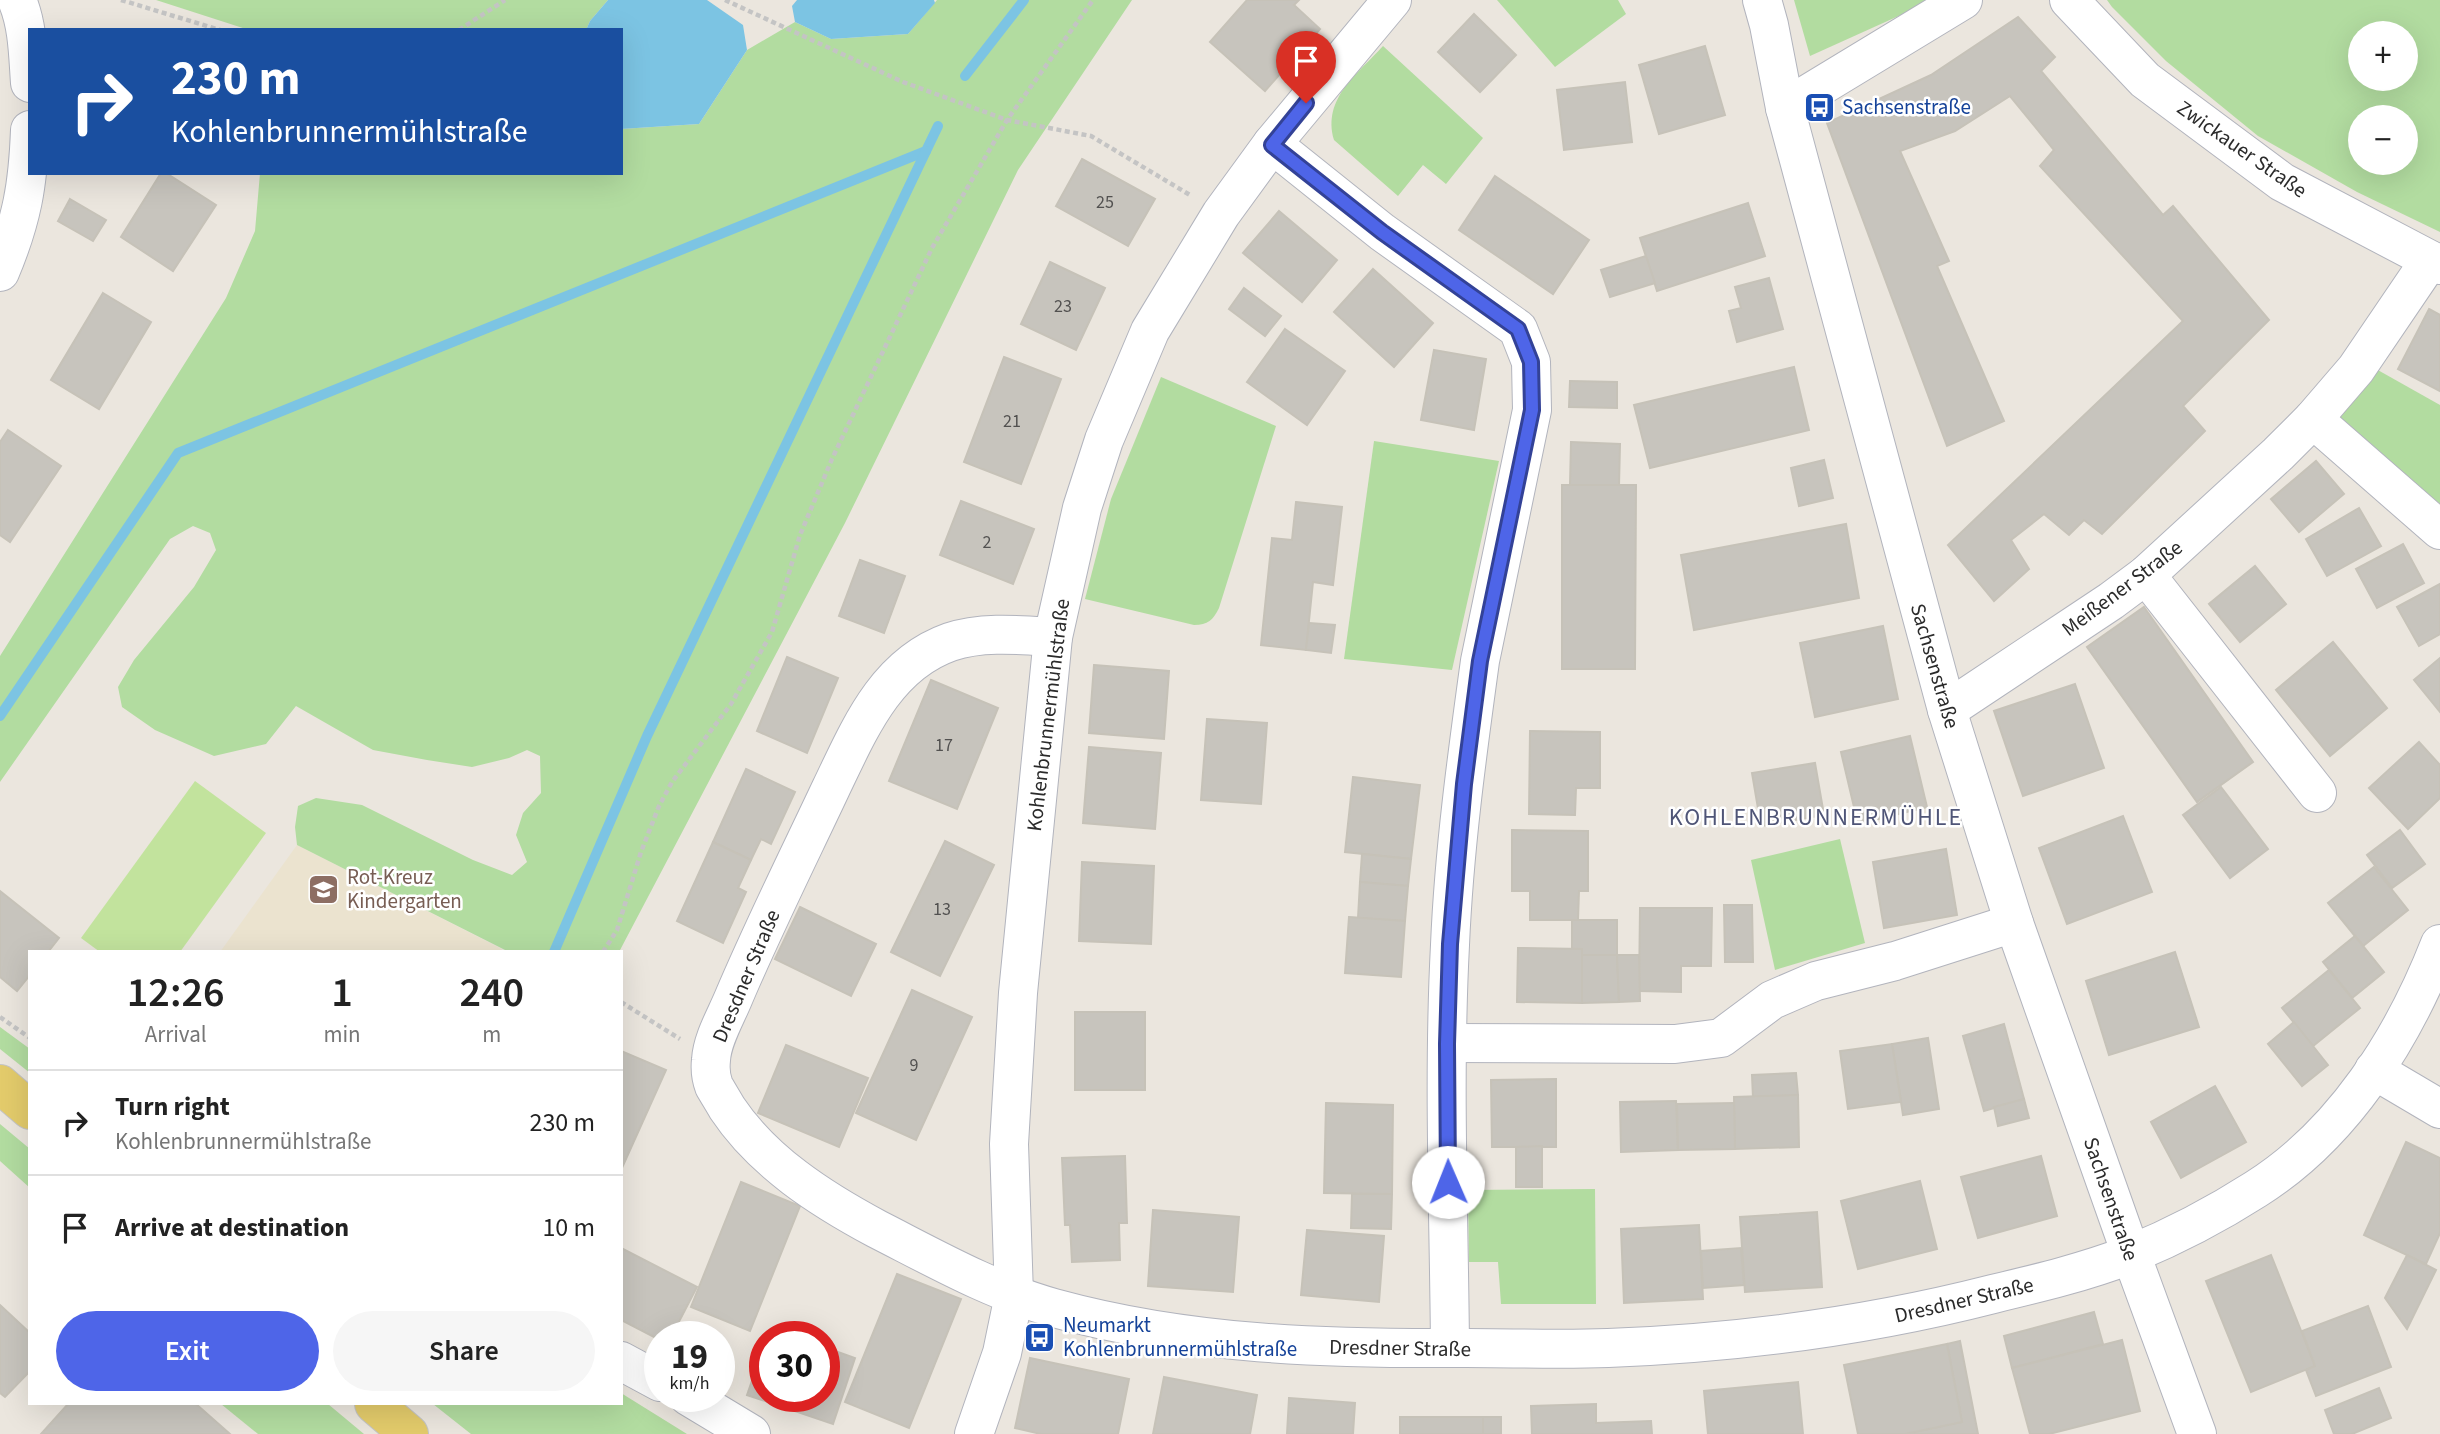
<!DOCTYPE html>
<html lang="en">
<head>
<meta charset="utf-8">
<style>
  :root { --surface:#fff; --page:#f6f6f6; --text:#222; --muted:#767676; --line:#e0e0e0; --accent:#4e65e8 }
  body { margin:0; font-family:"Source Sans 3",sans-serif; background:var(--page); color:var(--text); height:100vh; display:flex; flex-direction:column; font-size:26px; white-space:nowrap }
  * { box-sizing:border-box; margin:0 }
  p { font-size:23px; color:var(--muted) }
  .icon { flex:none; width:38px; height:38px; fill:none; stroke:currentColor; stroke-width:2; stroke-linecap:round; stroke-linejoin:round }
  .map { position:relative; flex:1; overflow:hidden }
  .sheet { position:absolute; left:28px; top:950px; width:595px; height:455px; display:flex; flex-direction:column; background:var(--surface); border-radius:0px; box-shadow:0 7px 28px #0002 }
  .sheet>* { flex:none }
  .guide { position:absolute; left:28px; top:28px; width:595px; height:147px; border-radius:0px; box-shadow:0 7px 28px #0002; background:#1a4fa0; color:#fff; overflow:hidden }
  .fabs { position:absolute; left:2348px; top:21px; display:grid; gap:14px }
  .fabs a { display:grid; place-items:center; width:70px; height:70px; border-radius:50%; background:var(--surface); box-shadow:0 7px 28px #0002; font-size:35px }
  .speed { position:absolute; left:644px; top:1321px; display:flex; gap:14px; font-size:35px; font-weight:700; text-align:center }
  .speed>* { display:grid; place-content:center; width:91px; height:91px; border-radius:50%; background:var(--surface); box-shadow:0 7px 28px #0002; line-height:1 }
  .speed small { font-size:18px; font-weight:400 }
  .speed .limit { border:10px solid #d22; background:#fff; color:#111 }
  .pin { position:absolute; display:grid; place-items:center; width:60px; height:60px; color:#fff; margin:-72px -30px; border-radius:50% 50% 50% 0; rotate:-45deg; box-shadow:0 0 7px #0007 }
  .pin .icon { rotate:45deg }
  .me { position:absolute; width:77px; margin:-38px; rotate:359deg; stroke-linejoin:round; filter:drop-shadow(0 0 5px #0008) }
  .turn { display:flex; align-items:center; gap:24px; height:147px; padding:0 28px; font-size:32px }
  .turn .icon { width:91px; height:91px; stroke-width:2.5 }
  .turn b { display:block; font-size:49px; line-height:60px }
  .eta { display:flex; justify-content:space-evenly; align-items:center; height:119px; text-align:center }
  .eta b { font-size:42px; font-weight:600; line-height:49px }
  .button { display:flex; gap:14px; margin-top:auto; padding:14px 28px }
  .button a { flex:1; height:80px; border-radius:42px; background:var(--accent); color:#fff; font-size:28px; font-weight:600; line-height:80px; text-align:center }
  .button a+a { background:var(--page); color:var(--text) }
  ul { padding:0; list-style:none }
  li { display:flex; align-items:center; gap:21px; height:105px; padding:0 28px; border-top:2px solid var(--line) }
  li div { flex:1 }
  li b { display:block; font-size:26px }
  li em { font-style:normal }
  .map>svg:first-child { display:block }
  .education { fill:#ebe3cf }
  .green { fill:#b2dca0; fill-rule:evenodd }
  .pitch { fill:#c2e39d }
  .water { fill:#7cc4e3 }
  .lines { fill:none; stroke-linecap:round; stroke-linejoin:round }
  .stream { stroke:#7cc4e3; stroke-width:10 }
  .building { fill:#c7c4bd; stroke:#c6c2b8; stroke-width:2 }
  .minor-casing { stroke:#b2b4bd; stroke-width:40 }
  .major-casing { stroke:#c4c4c4; stroke-width:40 }
  .path { stroke:#c4c4c4; stroke-width:4.5; stroke-dasharray:5 3.5; stroke-linecap:butt }
  .minor { stroke:#fff; stroke-width:38 }
  .major { stroke:#e3cb6b; stroke-width:38 }
  .route-casing { stroke:#334297; stroke-width:18 }
  .route { stroke:#4e65e8; stroke-width:12 }
  .labels { text-anchor:middle; stroke-width:5; stroke-linejoin:round; paint-order:stroke }
  .number-label { font-size:18px; fill:#525150 }
  .transit-label { font-size:21px; fill:#164399; stroke:#fff; text-anchor:start }
  .street-label { font-size:21px; fill:#2b2b2b; stroke:#fff }
  .education-label { font-size:21px; fill:#785e54; stroke:#fff; text-anchor:start }
  .quarter-label { font-size:24px; letter-spacing:2px; fill:#4f5577; stroke:#fff }
</style>
</head>
<body>
<div class="map">
<svg width="2440" height="1434" viewBox="0 0 2440 1434">
  <rect width="100%" height="100%" fill="#ebe6de"/>
  <polygon class="education" points="297,845 502,949 500,952 220,952"/>
  <g class="green">
    <polygon points="156,0 608,0 590,21 586,30 249,30"/>
    <polygon points="937,0 1132,0 1018,170 845,523 619,952 509,952 297,845 295,827 298,806 316,798 362,805 473,860 512,875 527,862 516,835 523,813 541,793 540,756 527,750 509,758 472,767 427,760 373,750 296,706 266,744 214,756 155,730 122,707 118,687 134,660 194,587 216,550 210,533 193,526 170,539 0,782 0,656 226,298 255,231 260,173 621,173 621,129 699,124 747,50 795,22 831,39 908,34"/>
    <polygon points="1497,0 1618,0 1626,14 1555,67"/>
    <polygon points="1794,0 1934,0 1810,56"/>
    <path d="M2107,0h333v232l-83,-40 -99,-56 -92,-75 -54,-54zM2361,33h45v46h-45zM2361,117h45v46h-45z"/>
    <path d="M1383,46l100,92 -37,46 -23,-19 -25,31 -64,-56c-12,-42 24,-66 49,-94z"/>
    <polygon points="2376,369 2440,405 2440,504 2334,423"/>
    <path d="M1161,377l115,49 -57,182c-6,12 -11,17 -25,17l-109,-26 26,-100z"/>
    <polygon points="1374,441 1499,461 1452,670 1344,659"/>
    <polygon points="1840,839 1865,943 1775,970 1751,860"/>
    <polygon points="0,1027 30,1049 30,1073 0,1049"/>
    <polygon points="0,1124 30,1149 30,1188 0,1161"/>
    <polygon points="1595,1189 1596,1304 1501,1304 1498,1262 1469,1262 1468,1190"/>
    <polygon points="621,1393 687,1434 471,1434 433,1404 621,1404"/>
    <polygon points="221,1404 328,1404 364,1434 258,1434"/>
  </g>
  <polygon class="pitch" points="195,781 266,833 180,952 100,952 81,938"/>
  <g class="water">
    <polygon points="608,0 707,0 743,25 747,50 699,124 621,129 621,30 586,30 590,21"/>
    <polygon points="797,0 934,0 935,3 908,34 831,39 795,22 792,6"/>
  </g>
  <g class="lines">
    <g class="stream">
      <polyline points="965,76 1024,0"/>
      <polyline points="0,716 178,453 926,151 938,126"/>
      <polyline points="554,952 647,736 926,151"/>
    </g>
  </g>
  <g class="building">
    <polygon points="1247,0 1299,0 1294,5 1320,29 1265,91 1210,42"/>
    <polygon points="1474,14 1516,55 1480,92 1438,52"/>
    <polygon points="2018,17 2055,57 2041,71 2163,215 2173,206 2269,320 2183,406 2205,431 2102,534 2084,520 2069,535 2044,514 2011,540 2029,569 1994,601 1948,545 2183,321 2040,166 2054,150 2010,96 1955,131 1900,151 1949,261 1937,266 2004,421 1947,446 1827,123 1931,75"/>
    <polygon points="1705,46 1725,115 1659,134 1639,65"/>
    <polygon points="1625,82 1632,142 1564,150 1557,90"/>
    <polygon points="1082,159 1155,199 1128,246 1056,206"/>
    <polygon points="161,173 166,173 216,205 173,271 121,237"/>
    <polygon points="1495,176 1589,240 1553,294 1459,230"/>
    <polygon points="70,199 106,220 93,241 58,221"/>
    <polygon points="1748,203 1765,256 1657,291 1640,238"/>
    <polygon points="1279,211 1337,260 1302,302 1243,253"/>
    <polygon points="1646,256 1655,283 1610,297 1601,270"/>
    <polygon points="1050,262 1105,288 1076,350 1021,324"/>
    <polygon points="1373,269 1433,323 1394,367 1334,312"/>
    <polygon points="1769,278 1783,329 1737,342 1729,311 1741,308 1735,287"/>
    <polygon points="1244,288 1281,316 1265,336 1229,309"/>
    <polygon points="103,293 151,322 99,409 51,380"/>
    <polygon points="2429,309 2440,315 2440,391 2398,369"/>
    <polygon points="1285,329 1345,371 1307,425 1247,382"/>
    <polygon points="1434,350 1486,359 1474,430 1421,420"/>
    <polygon points="1004,357 1061,379 1021,484 964,462"/>
    <polygon points="1794,367 1809,430 1650,468 1634,405"/>
    <polygon points="1570,381 1617,382 1617,408 1569,407"/>
    <polygon points="8,430 61,466 10,542 0,535 0,442"/>
    <polygon points="1571,442 1620,444 1619,486 1570,485"/>
    <polygon points="1824,460 1833,498 1799,506 1791,468"/>
    <polygon points="2316,461 2344,494 2299,532 2271,499"/>
    <polygon points="1562,485 1636,485 1635,669 1562,669"/>
    <polygon points="961,501 1034,529 1013,584 940,555"/>
    <polygon points="1296,502 1342,507 1333,585 1313,582 1306,650 1261,645 1272,538 1292,540"/>
    <polygon points="2359,508 2381,546 2327,576 2306,539"/>
    <polygon points="1846,524 1859,598 1694,630 1681,555"/>
    <polygon points="2403,544 2424,583 2377,608 2356,569"/>
    <polygon points="860,560 905,576 884,633 839,616"/>
    <polygon points="2255,566 2286,604 2240,642 2209,604"/>
    <polygon points="2440,584 2440,634 2419,646 2397,607"/>
    <polygon points="2144,607 2253,762 2197,802 2087,647"/>
    <polygon points="1309,623 1335,625 1331,653 1306,650"/>
    <polygon points="1883,626 1898,699 1815,717 1800,643"/>
    <polygon points="2333,642 2387,708 2330,756 2276,690"/>
    <polygon points="787,657 838,678 807,753 757,731"/>
    <polygon points="2440,658 2440,712 2414,680"/>
    <polygon points="1094,665 1169,671 1164,739 1089,733"/>
    <polygon points="931,680 998,708 957,809 889,781"/>
    <polygon points="2075,684 2104,768 2023,796 1994,711"/>
    <polygon points="1207,719 1267,723 1261,804 1201,800"/>
    <polygon points="1530,731 1600,732 1600,788 1576,788 1575,815 1529,814"/>
    <polygon points="1910,736 1927,807 1858,824 1841,752"/>
    <polygon points="2419,742 2440,765 2440,798 2408,829 2369,788"/>
    <polygon points="1089,747 1161,753 1155,829 1083,823"/>
    <polygon points="1815,763 1824,815 1761,826 1752,773"/>
    <polygon points="746,769 795,792 771,844 761,839 751,860 713,842"/>
    <polygon points="1353,777 1420,785 1411,859 1345,852"/>
    <polygon points="2221,787 2268,849 2230,878 2183,815"/>
    <polygon points="2123,816 2152,892 2067,924 2039,848"/>
    <polygon points="1512,830 1588,831 1588,891 1579,891 1578,920 1530,920 1530,891 1512,891"/>
    <polygon points="2400,830 2425,864 2392,888 2367,855"/>
    <polygon points="945,841 994,865 940,976 891,952"/>
    <polygon points="713,842 751,860 738,888 746,892 723,943 677,921"/>
    <polygon points="1946,849 1957,915 1884,928 1873,862"/>
    <polygon points="1362,854 1411,859 1408,886 1360,882"/>
    <polygon points="1082,862 1154,866 1151,944 1079,941"/>
    <polygon points="2374,867 2408,910 2363,946 2328,903"/>
    <polygon points="1360,882 1408,886 1405,921 1358,918"/>
    <polygon points="0,891 59,938 48,952 30,952 30,975 17,991 0,977"/>
    <polygon points="1724,905 1752,905 1753,962 1725,962"/>
    <polygon points="800,907 876,944 851,996 775,959"/>
    <polygon points="1640,908 1712,908 1711,966 1681,966 1681,992 1639,991"/>
    <polygon points="1349,917 1405,921 1401,977 1345,973"/>
    <polygon points="1572,920 1617,920 1617,955 1582,955 1582,949 1572,949"/>
    <polygon points="2355,936 2384,972 2352,998 2323,962"/>
    <polygon points="1518,948 1582,949 1582,1003 1517,1002"/>
    <polygon points="2175,952 2199,1027 2109,1055 2086,981"/>
    <polygon points="1582,955 1617,955 1619,1002 1582,1003"/>
    <polygon points="1617,955 1639,955 1640,1001 1619,1002"/>
    <polygon points="2329,970 2360,1008 2313,1046 2282,1008"/>
    <polygon points="912,990 972,1017 916,1140 856,1113"/>
    <rect x="1075" y="1012" width="70" height="78"/>
    <polygon points="2294,1022 2328,1065 2302,1086 2268,1044"/>
    <polygon points="2004,1024 2024,1099 1984,1111 1963,1036"/>
    <polygon points="1928,1038 1939,1109 1903,1115 1892,1044"/>
    <polygon points="1892,1044 1901,1102 1848,1109 1840,1051"/>
    <polygon points="786,1045 868,1078 839,1147 758,1113"/>
    <polygon points="621,1051 666,1070 621,1170"/>
    <polygon points="1796,1073 1798,1095 1753,1098 1752,1075"/>
    <polygon points="1556,1079 1556,1147 1492,1147 1491,1080"/>
    <polygon points="2215,1086 2246,1142 2181,1178 2151,1122"/>
    <polygon points="1798,1095 1799,1147 1735,1149 1734,1097"/>
    <polygon points="2024,1099 2029,1118 1998,1126 1994,1107"/>
    <polygon points="1676,1101 1678,1150 1621,1152 1620,1102"/>
    <polygon points="1326,1103 1393,1105 1392,1194 1324,1193"/>
    <polygon points="1734,1103 1735,1149 1678,1150 1677,1104"/>
    <polygon points="2406,1142 2440,1158 2440,1233 2426,1264 2364,1235"/>
    <polygon points="1542,1146 1542,1187 1516,1187 1516,1147"/>
    <polygon points="1125,1156 1127,1223 1119,1223 1120,1260 1072,1262 1070,1225 1065,1225 1062,1158"/>
    <polygon points="2041,1156 2057,1216 1978,1238 1961,1177"/>
    <polygon points="1920,1181 1937,1249 1858,1269 1841,1201"/>
    <polygon points="741,1182 800,1206 750,1331 691,1307"/>
    <polygon points="1352,1194 1392,1194 1391,1229 1351,1228"/>
    <polygon points="1153,1210 1239,1217 1233,1292 1148,1286"/>
    <polygon points="1817,1212 1822,1287 1745,1292 1740,1217"/>
    <polygon points="1699,1225 1703,1299 1624,1303 1621,1229"/>
    <polygon points="1307,1230 1384,1236 1379,1302 1301,1295"/>
    <polygon points="621,1248 697,1287 671,1337 660,1337 660,1340 621,1320"/>
    <polygon points="1741,1248 1744,1285 1703,1288 1701,1251"/>
    <polygon points="2271,1255 2315,1366 2251,1392 2206,1281"/>
    <polygon points="2407,1255 2436,1270 2407,1329 2385,1298"/>
    <polygon points="897,1274 961,1299 909,1428 845,1402"/>
    <polygon points="0,1305 30,1333 30,1371 5,1397 0,1393"/>
    <polygon points="2368,1306 2391,1367 2316,1396 2306,1370 2315,1366 2302,1331"/>
    <polygon points="2094,1312 2103,1344 2012,1368 2004,1336"/>
    <polygon points="2122,1340 2140,1411 2049,1434 2030,1434 2012,1368"/>
    <polygon points="1960,1341 1978,1434 1905,1434 1962,1422 1947,1344"/>
    <polygon points="765,1343 765,1396 824,1396 824,1347 855,1358 833,1424 747,1395"/>
    <polygon points="1947,1344 1962,1422 1905,1434 1858,1434 1844,1365"/>
    <polygon points="1030,1358 1129,1379 1118,1434 1041,1434 1015,1428"/>
    <polygon points="1164,1377 1257,1395 1250,1434 1153,1434"/>
    <polygon points="1798,1382 1803,1434 1708,1434 1704,1391"/>
    <polygon points="2379,1388 2391,1418 2352,1434 2334,1434 2325,1410"/>
    <polygon points="1289,1398 1355,1403 1353,1434 1287,1434"/>
    <polygon points="68,1404 196,1404 230,1434 41,1434"/>
    <polygon points="1596,1404 1596,1423 1651,1421 1652,1434 1532,1434 1531,1406"/>
    <rect x="1400" y="1417" width="83" height="17"/>
    <rect x="1483" y="1417" width="18" height="17"/>
  </g>
  <g class="lines">
    <defs>
      <g id="minor">
        <path d="M17,0c11,26 11,55 13,83"/>
        <polyline points="1762,0 1769,25 1785,108 1947,710 2014,923 2131,1254 2197,1434"/>
        <polyline points="2069,0 2145,80 2282,182 2440,265"/>
        <polyline points="1785,108 1963,0"/>
        <path d="M1272,144l110,88 136,97 13,33 1,48 -52,251c-13,94 -26,189 -30,284 -7,134 -1,269 0,403"/>
        <path d="M0,272c22,-52 28,-87 30,-142"/>
        <polyline points="2313,419 2440,530"/>
        <polyline points="2146,575 2317,793"/>
        <path d="M1053,637c-32,-2 -71,-6 -103,5 -65,23 -91,88 -119,146 -33,70 -68,140 -98,211 -8,19 -21,41 -22,61 -1,9 0,18 3,26 1,2 12,20 13,22 36,54 94,91 150,121 57,29 115,62 177,79 135,37 273,41 412,40 47,0 95,2 142,0 129,-5 260,-22 385,-54 46,-11 92,-22 136,-39 44,-18 88,-41 127,-66 87,-55 147,-150 184,-245"/>
        <polyline points="1947,710 2111,601 2146,575 2278,454 2313,419 2356,369 2430,260"/>
        <polyline points="1447,1043 1675,1044 1721,1038 1772,1000 1816,981 1895,961 2014,923"/>
        <polyline points="2374,1070 2440,1109"/>
        <polyline points="621,1361 660,1382"/>
        <polyline points="688,1396 751,1434"/>
        <polyline points="974,1434 1002,1353 1014,1295 1009,1144 1018,993 1053,637 1082,508 1104,440 1150,331 1221,214 1272,144 1392,0"/>
      </g>
      <g id="major">
        <polyline points="0,1084 30,1110"/>
        <polyline points="374,1404 409,1434"/>
      </g>
    </defs>
    <use href="#minor" class="minor-casing"/>
    <use href="#major" class="major-casing"/>
    <g class="path">
      <polyline points="121,0 220,30"/>
      <polyline points="725,0 903,82 1007,120 1091,136 1190,195"/>
      <polyline points="459,30 505,0"/>
      <polyline points="603,952 617,930 641,852 659,806 672,782 731,704 772,632 800,535 832,459 932,248 1007,120 1093,0"/>
      <polyline points="621,1002 680,1039"/>
      <polyline points="0,1017 30,1038"/>
    </g>
    <use href="#minor" class="minor"/>
    <use href="#major" class="major"/>
  </g>
  <g class="lines">
    <defs>
      <polyline id="route" points="1306,103 1272,145 1382,232 1518,329 1531,362 1532,410 1480,661 1464,784 1450,944 1447,1044 1448,1182"/>
    </defs>
    <use href="#route" class="route-casing"/>
    <use href="#route" class="route"/>
  </g>
  <defs>
    <symbol id="bus-square" viewBox="-11 -11 22 22"><rect x="-9" y="-9" width="18" height="18" rx="4" fill="#1a4fb4" stroke="#fff"/><path d="M-5-6H5V4H4V6H2V4H-2V6H-4V4H-5ZM-3.5-4V0h7V-4ZM-3.5 1.2v1.5H-2V1.2ZM2 1.2v1.5H3.5V1.2Z" fill="#fff"/></symbol>
    <symbol id="school-square" viewBox="-11 -11 22 22"><rect x="-9" y="-9" width="18" height="18" rx="4" fill="#8d6e63" stroke="#fff"/><path d="M0-5L7-2L0 1L-7-2ZM-4 1L0 2.5L4 1V4Q0 6-4 4Z" fill="#fff"/></symbol>
  </defs>
  <g fill-rule="evenodd">
    <use href="#bus-square" x="1802" y="90" width="35" height="35"/>
    <use href="#school-square" x="306" y="872" width="35" height="35"/>
    <use href="#bus-square" x="1022" y="1320" width="35" height="35"/>
  </g>
  <g class="labels">
    <g class="number-label">
      <text x="1105" y="208">25</text>
      <text x="1063" y="312">23</text>
      <text x="1012" y="427">21</text>
      <text x="987" y="548">2</text>
      <text x="944" y="751">17</text>
      <text x="942" y="915">13</text>
      <text x="914" y="1071">9</text>
    </g>
    <g class="transit-label">
      <text x="1842" y="114">Sachsenstraße</text>
      <text x="1063" y="1332">Neumarkt<tspan x="1063" dy="24">Kohlenbrunnermühlstraße</tspan></text>
    </g>
    <g class="street-label">
      <text transform="translate(2242 149) rotate(35)" y="7">Zwickauer Straße</text>
      <text transform="translate(2122 588) rotate(-37)" y="7">Meißener Straße</text>
      <text transform="translate(1935 666) rotate(74)" y="7">Sachsenstraße</text>
      <text transform="translate(1048 715) rotate(-83)" y="7">Kohlenbrunnermühlstraße</text>
      <text transform="translate(746 976) rotate(-67)" y="7">Dresdner Straße</text>
      <text transform="translate(2111 1199) rotate(71)" y="7">Sachsenstraße</text>
      <text transform="translate(1964 1300) rotate(-13)" y="7">Dresdner Straße</text>
      <text transform="translate(1400 1348) rotate(1)" y="7">Dresdner Straße</text>
    </g>
    <g class="education-label">
      <text x="347" y="884">Rot-Kreuz<tspan x="347" dy="24">Kindergarten</tspan></text>
    </g>
    <g class="quarter-label">
      <text x="1816" y="825">KOHLENBRUNNERMÜHLE</text>
    </g>
  </g>
</svg>
<div class="fabs">
<a>+</a>
<a>−</a>
</div>
<div class="speed"><div>19<small>km/h</small></div><div class="limit">30</div></div>
<div class="pin" style="left:1306px;top:103px;background:#d93025"><svg class="icon" aria-label="arrive" viewBox="0 0 24 24"><path d="M6 21V4h12l-3 4 3 4H6"/></svg></div>
<svg class="me" style="left:1448px;top:1182px" viewBox="-20 -20 40 40"><circle r="19" fill="#fff"/><path d="M0-13L10 11 0 6-10 11z" fill="#4e65e8"/></svg>
<div class="guide">
<div class="turn"><svg class="icon" aria-label="right" viewBox="0 0 24 24"><path d="M7 20v-9h11M14 6l5 5-5 5"/></svg><div><b>230 m</b>Kohlenbrunnermühlstraße</div></div>
</div>
<section class="sheet">
<div class="eta">
<div><b>12:26</b><p>Arrival</p></div>
<div><b>1</b><p>min</p></div>
<div><b>240</b><p>m</p></div>
</div>
<ul>
<li><svg class="icon" aria-label="right" viewBox="0 0 24 24"><path d="M7 20v-9h11M14 6l5 5-5 5"/></svg><div><b>Turn right</b><p>Kohlenbrunnermühlstraße</p></div><em>230 m</em></li>
<li><svg class="icon" aria-label="arrive" viewBox="0 0 24 24"><path d="M6 21V4h12l-3 4 3 4H6"/></svg><div><b>Arrive at destination</b></div><em>10 m</em></li>
</ul>
<div class="button"><a>Exit</a><a>Share</a></div>
</section>
</div>
</body>
</html>
